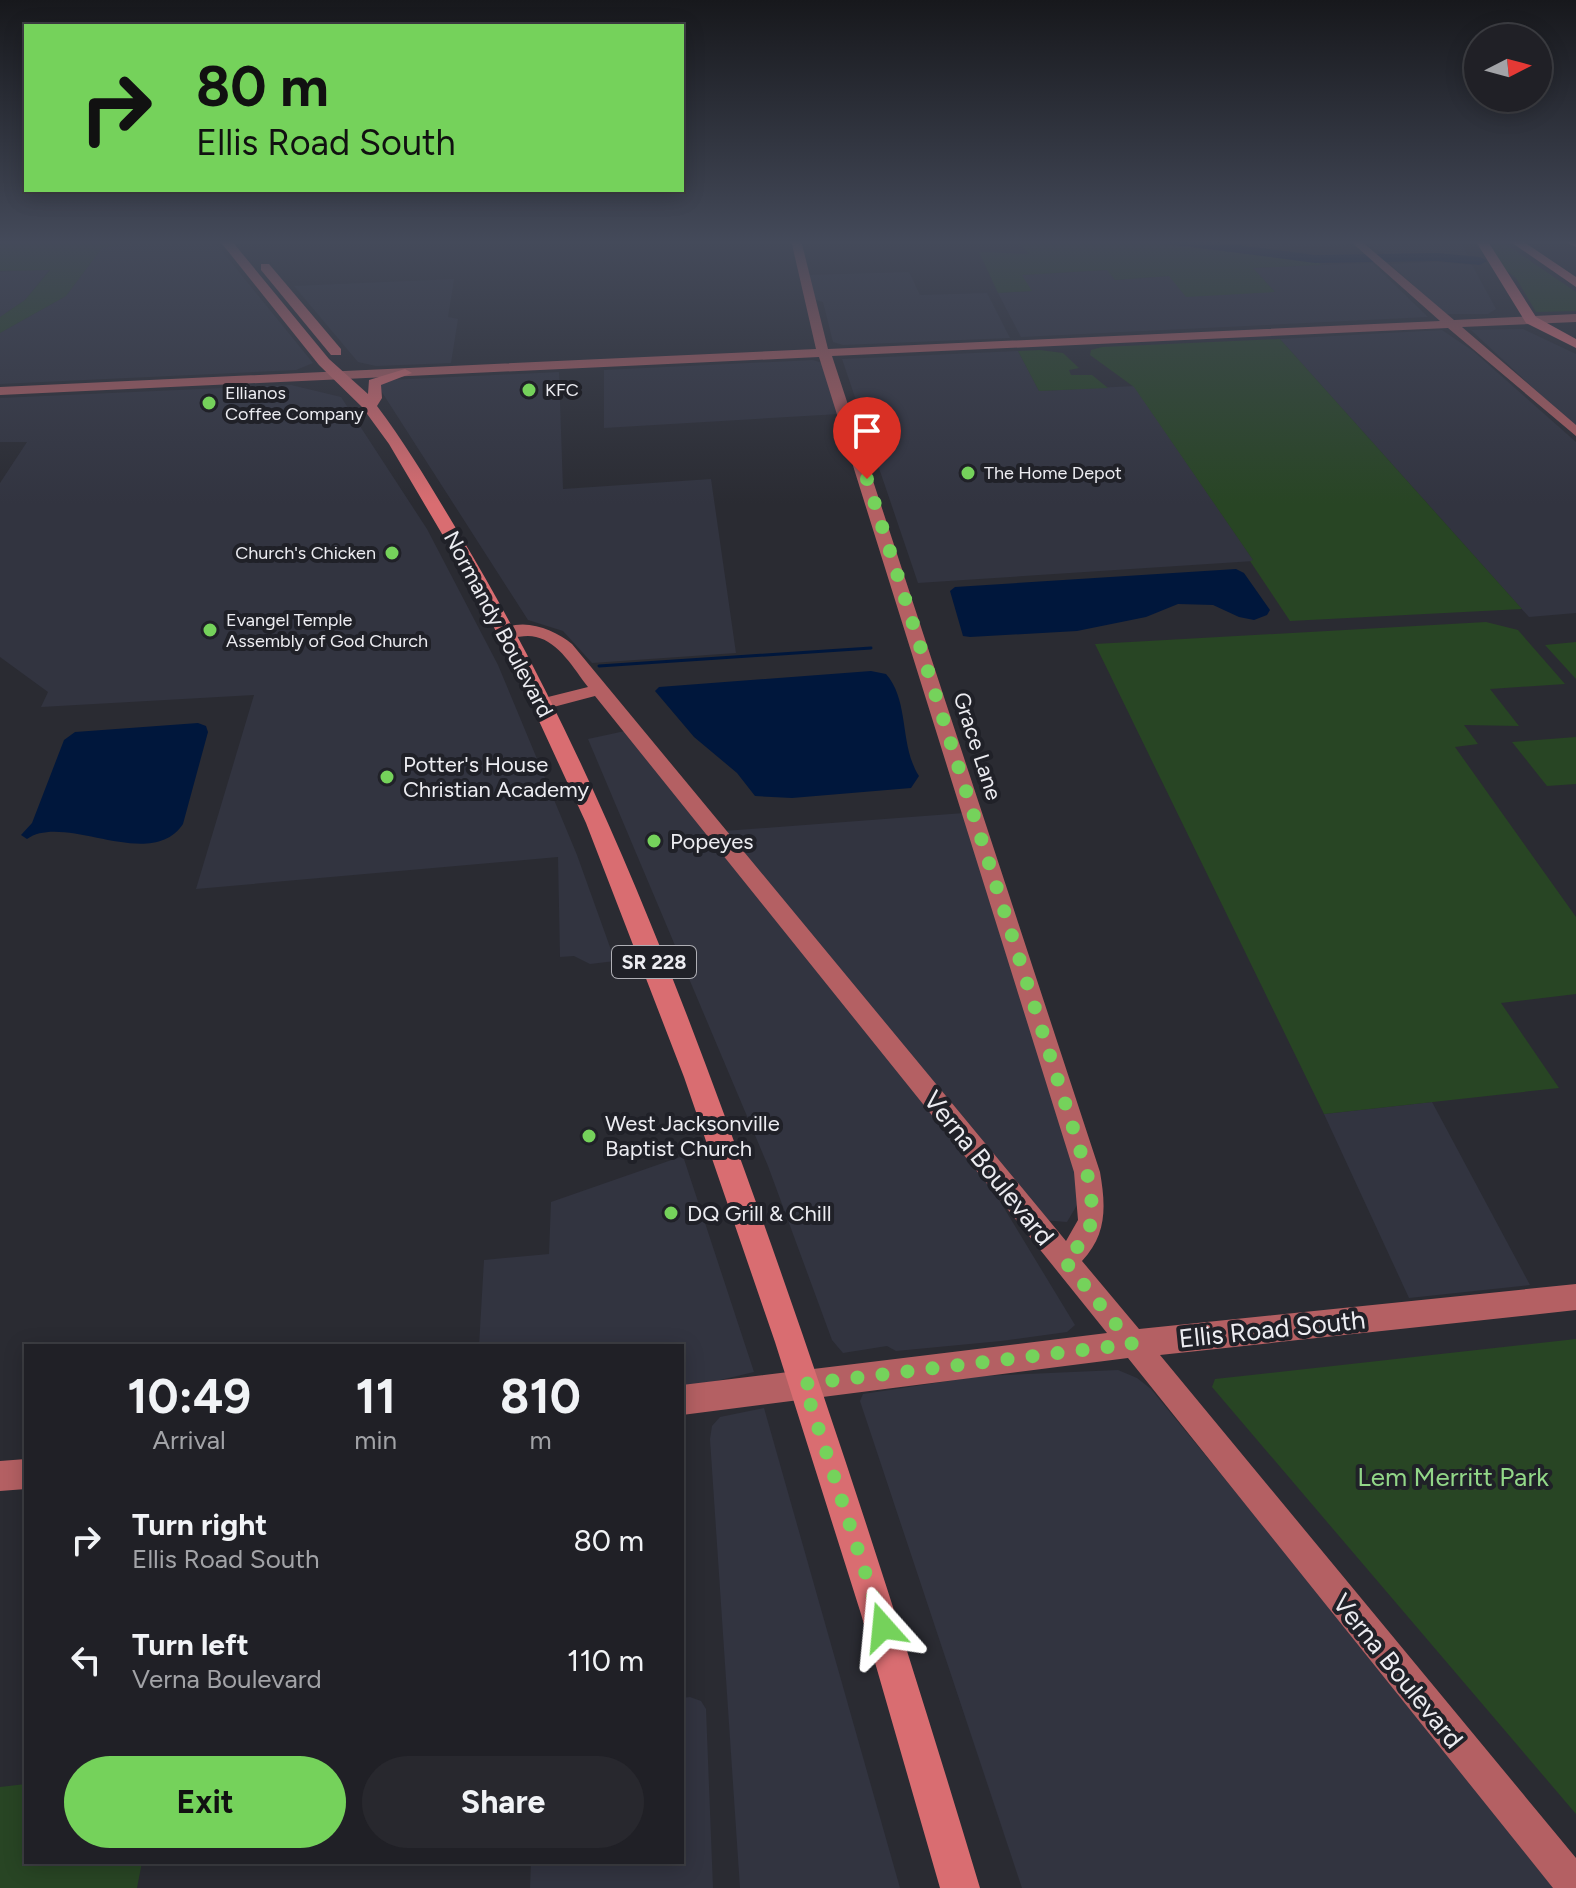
<!DOCTYPE html>
<html lang="en">
<head>
<meta charset="utf-8">
<style>
  :root { --surface:#202026; --page:#28282e; --text:#f1f3f6; --muted:#a2a3a7; --line:#3d3e43; --accent:#75d25b }
  body { margin:0; font-family:Figtree,sans-serif; background:var(--page); color:var(--text); height:100vh; display:flex; flex-direction:column; font-size:30px; white-space:nowrap }
  * { box-sizing:border-box; margin:0 }
  p { font-size:26px; color:var(--muted) }
  .icon { flex:none; width:44px; height:44px; fill:none; stroke:currentColor; stroke-width:2; stroke-linecap:round; stroke-linejoin:round }
  .map { position:relative; flex:1; overflow:hidden }
  .panel { position:absolute; left:24px; top:1344px; width:660px; height:520px; display:flex; flex-direction:column; background:var(--surface); border-radius:0px; box-shadow:0 4px 20px #0003,0 0 0 2px var(--line) }
  .panel>* { flex:none }
  .banner { position:absolute; left:24px; top:24px; width:660px; height:168px; border-radius:0px; box-shadow:0 4px 20px #0003,0 0 0 2px var(--line); background:#75d25b; color:#111; overflow:hidden }
  .needle { width:52px; rotate:84deg }
  .controls { position:absolute; left:1464px; top:24px; display:grid; gap:16px }
  .controls a { display:grid; place-items:center; width:88px; height:88px; border-radius:50%; background:var(--surface); box-shadow:0 4px 20px #0003,0 0 0 2px var(--line); font-size:40px }
  .pin { position:absolute; display:grid; place-items:center; width:68px; height:68px; color:#fff; margin:-82px -34px; border-radius:50% 50% 50% 0; rotate:-45deg; box-shadow:0 0 8px #0007 }
  .pin .icon { rotate:45deg }
  .me { position:absolute; width:88px; margin:-44px; rotate:342deg; stroke-linejoin:round; filter:drop-shadow(0 0 6px #0008) }
  .turn { display:flex; align-items:center; gap:28px; height:168px; padding:0 40px; font-size:36px }
  .turn .icon { width:104px; height:104px; stroke-width:2.5 }
  .turn b { display:block; font-size:56px; line-height:68px }
  .eta { display:flex; justify-content:space-evenly; align-items:center; height:136px; text-align:center }
  .eta b { font-size:48px; font-weight:700; line-height:56px }
  .primary-button { display:flex; gap:16px; margin-top:auto; padding:16px 40px }
  .primary-button a { flex:1; height:92px; border-radius:48px; background:var(--accent); color:#111; font-size:32px; font-weight:700; line-height:92px; text-align:center }
  .primary-button a+a { background:var(--page); color:var(--text) }
  ul { padding:0; list-style:none }
  li { display:flex; align-items:center; gap:24px; height:120px; padding:0 40px }
  li div { flex:1 }
  li b { display:block; font-size:30px }
  li em { font-style:normal }
  .map>svg:first-child { display:block }
  .built { fill:#323440 }
  .green { fill:#284524 }
  .water { fill:#00173c }
  .lines { fill:none; stroke-linecap:round; stroke-linejoin:round }
  .stream { stroke:#00173c; stroke-width:3 }
  .river { fill:#00173c; fill-rule:evenodd }
  .secondary { fill:#b46063; fill-rule:evenodd }
  .primary { fill:#d96d71; fill-rule:evenodd }
  .highway { fill:#fa797f; fill-rule:evenodd }
  .route { stroke:#75d25b; stroke-width:14; stroke-dasharray:0 25.2 }
  .poi-dot { fill:#75d25b; stroke:#202128; stroke-width:3 }
  .labels { text-anchor:middle; stroke-width:8; stroke-linejoin:round; paint-order:stroke }
  .far-poi-label { font-size:18px; fill:#ececf1; stroke:#202128; text-anchor:start }
  .shield { fill:#202128; stroke:#afafb5; stroke-width:2 }
  .shield-label { font-size:20px; font-weight:bold; fill:#ececf1 }
  .street-label { font-size:22px; fill:#ececf1; stroke:#202128 }
  .poi-label { font-size:22px; fill:#ececf1; stroke:#202128; text-anchor:start }
  .near-street-label { font-size:26px; fill:#ececf1; stroke:#202128 }
  .near-park-label { font-size:26px; fill:#92d788; stroke:#202128 }
</style>
</head>
<body>
<div class="map">
<svg width="1576" height="1888" viewBox="0 0 1576 1888">
  <rect width="100%" height="100%" fill="#2a2b32"/>
  <g class="built">
    <polygon points="148,240 213,240 313,363 296,370 0,384 0,333 66,296 102,248"/>
    <polygon points="1243,240 1341,240 1346,245 1253,249"/>
    <polygon points="1360,240 1459,240 1469,258 1386,255"/>
    <polygon points="1437,262 1472,265 1496,309 1488,314 1445,314 1390,264"/>
    <polygon points="1372,263 1428,317 1021,337 998,293 1031,291 1021,275 1108,270 1115,280 1169,276 1274,291 1253,268"/>
    <polygon points="50,269 25,300 0,317 0,272"/>
    <polygon points="909,272 920,295 987,293 1010,338 843,345 833,342 823,302 813,299 808,275"/>
    <polygon points="454,279 448,317 458,319 451,363 376,366 358,362 294,286"/>
    <polygon points="1523,329 1576,354 1576,428 1471,330"/>
    <polygon points="1442,330 1473,351 1576,442 1576,613 1529,617 1280,339"/>
    <polygon points="1018,351 1039,391 1134,386 1254,561 918,583 842,359"/>
    <polygon points="813,360 822,363 839,414 604,428 604,370"/>
    <polygon points="559,372 563,489 711,479 736,653 592,663 563,631 528,620 378,386 389,380"/>
    <polygon points="291,385 341,397 427,529 498,665 577,855 615,961 590,964 574,956 560,957 558,857 196,889 254,695 41,707 48,692 0,657 0,483 27,442 0,442 0,398"/>
    <polygon points="625,731 987,1180 1075,1325 1067,1332 1001,1341 896,1351 887,1346 843,1353 832,1340 768,1166 588,739"/>
    <polygon points="964,813 1078,1176 1077,1205 1067,1222 1042,1220 724,831"/>
    <polygon points="1432,1102 1530,1285 1409,1298 1324,1114"/>
    <polygon points="683,1156 754,1372 682,1389 682,1346 479,1346 484,1260 549,1254 551,1202"/>
    <polygon points="1118,1370 1137,1378 1151,1389 1561,1888 1022,1888 860,1401 863,1394 981,1376"/>
    <polygon points="764,1408 900,1888 740,1888 710,1439 712,1426 720,1417"/>
    <polygon points="690,1697 701,1701 706,1709 713,1888 530,1888 531,1862 682,1862 682,1698"/>
  </g>
  <g class="green">
    <polygon points="0,240 121,240 123,244 102,248 66,296 0,333 0,317 25,300 50,270 0,271"/>
    <polygon points="1015,240 1158,240 1166,245 1317,261 1321,265 1253,268 1275,292 1186,297 1169,276 1115,280 1107,270 1022,275 1032,291 998,293 979,252 1029,254"/>
    <polygon points="1485,240 1500,240 1576,292 1576,311 1536,312 1516,278 1502,267"/>
    <polygon points="1280,339 1522,609 1290,621 1250,561 1253,560 1134,387 1090,355 1091,350 1102,347"/>
    <polygon points="1040,350 1063,353 1079,368 1069,370 1071,375 1092,375 1108,388 1039,391 1018,351"/>
    <polygon points="1486,622 1518,630 1565,684 1490,689 1519,726 1464,725 1478,744 1455,747 1576,917 1576,994 1501,1003 1559,1088 1324,1114 1095,644"/>
    <polygon points="1576,642 1576,679 1545,645"/>
    <polygon points="1576,737 1576,784 1547,786 1512,742"/>
    <polygon points="1576,1339 1576,1814 1212,1387 1215,1379"/>
    <polygon points="26,1784 26,1862 142,1862 137,1888 0,1888 0,1787"/>
  </g>
  <g class="water">
    <polygon points="1236,569 1244,573 1270,610 1267,615 1254,620 1239,617 1213,605 1178,604 1146,617 1077,631 970,637 963,636 950,591 955,587"/>
    <path d="M871,671l15,3c24,27 13,71 33,102l-8,12 -119,10 -37,-2 -18,-23 -43,-36 -39,-46 4,-4z"/>
    <path d="M198,723l8,3 2,6 -25,92c-33,49 -118,-12 -156,15l-6,-4 11,-12 32,-83 11,-8z"/>
  </g>
  <g class="lines">
    <polyline class="stream" points="599,666 871,648"/>
    <polygon class="river" points="1164,240 1197,240 1315,255 1437,253 1480,257 1487,261 1480,265 1437,261 1315,263 1170,244"/>
    <g class="secondary">
      <path d="M791,240h10l27,109 612,-28 -91,-81h11l94,80 122,-6v8l-114,5 114,98v11l-128,-108 -616,28 268,816c6,35 7,62 -18,89l57,68 437,-45v26l-416,45 416,503v30h-23l-425,-530 -446,57v-30l425,-52 -512,-637 -53,14 -6,-2v-8l52,-13c-14,-18 -29,-45 -52,-50 -13,-4 -27,5 -38,-4 21,-18 56,-4 74,11l494,597 12,-21 -4,-48 -255,-815 -819,38v-8l816,-38z"/>
      <polygon points="26,1459 26,1489 0,1491 0,1461"/>
    </g>
    <g class="primary">
      <path d="M219,240h12l98,119 39,35 1,-14 36,-11 7,4 -31,12 1,13 -5,8c31,41 57,86 83,129 110,183 191,380 264,579 94,255 178,514 256,774h-40l-79,-274 -86,-272 -91,-265 -98,-254 -76,-165 -42,-80 -79,-134 -27,-37 -43,-42z"/>
      <polygon points="261,264 269,264 341,349 341,355 331,355 261,270"/>
    </g>
    <g class="highway">
      <polygon points="1475,240 1487,240 1536,317 1576,339 1576,348 1526,323"/>
      <polygon points="1508,240 1521,240 1576,277 1576,287"/>
      <polygon points="1562,240 1576,240 1576,247"/>
    </g>
  </g>
  <linearGradient id="sky" x2="0" y2="1"><stop stop-color="#17181c"/><stop offset="0.48" stop-color="#444a5a"/><stop offset="1" stop-color="#444a5a" stop-opacity="0"/></linearGradient>
  <rect width="1576" height="504" fill="url(#sky)"/>
  <g class="lines">
    <path class="route" d="M867,479l220,693c7,42 12,58 -23,88l68,84 -328,40 79,243"/>
  </g>
  <g class="poi-dot">
    <circle cx="529" cy="390" r="8"/>
    <circle cx="209" cy="403" r="8"/>
    <circle cx="968" cy="473" r="8"/>
    <circle cx="392" cy="553" r="8"/>
    <circle cx="210" cy="630" r="8"/>
    <circle cx="387" cy="777" r="8"/>
    <circle cx="654" cy="841" r="8"/>
    <circle cx="589" cy="1136" r="8"/>
    <circle cx="671" cy="1213" r="8"/>
  </g>
  <g class="labels">
    <g class="far-poi-label">
      <text x="545" y="396">KFC</text>
      <text x="225" y="399">Ellianos<tspan x="225" dy="21">Coffee Company</tspan></text>
      <text x="984" y="479">The Home Depot</text>
      <text x="376" y="559" text-anchor="end">Church's Chicken</text>
      <text x="226" y="626">Evangel Temple<tspan x="226" dy="21">Assembly of God Church</tspan></text>
    </g>
    <rect class="shield" x="612" y="946" width="84" height="32" rx="6"/>
    <g class="shield-label">
      <text x="654" y="969">SR 228</text>
    </g>
    <g class="street-label">
      <text transform="translate(499 624) rotate(62)" y="8">Normandy Boulevard</text>
      <text transform="translate(978 746) rotate(72)" y="8">Grace Lane</text>
    </g>
    <g class="poi-label">
      <text x="403" y="772">Potter's House<tspan x="403" dy="25">Christian Academy</tspan></text>
      <text x="670" y="849">Popeyes</text>
      <text x="605" y="1131">West Jacksonville<tspan x="605" dy="25">Baptist Church</tspan></text>
      <text x="687" y="1221">DQ Grill &amp; Chill</text>
    </g>
    <g class="near-street-label">
      <text transform="translate(989 1168) rotate(51)" y="9">Verna Boulevard</text>
      <text transform="translate(1272 1329) rotate(-6)" y="9">Ellis Road South</text>
      <text transform="translate(1398 1671) rotate(51)" y="9">Verna Boulevard</text>
    </g>
    <g class="near-park-label">
      <text x="1453" y="1486">Lem Merritt Park</text>
    </g>
  </g>
</svg>
<div class="controls">
<a><svg class="needle" viewBox="-14 -14 28 28"><path d="M0-13l5 13h-10z" fill="#e53935"/><path d="M0 13l5-13h-10z" fill="#a2a3a7"/></svg></a>
</div>
<div class="pin" style="left:867px;top:479px;background:#d93025"><svg class="icon" aria-label="arrive" viewBox="0 0 24 24"><path d="M6 21V4h12l-3 4 3 4H6"/></svg></div>
<svg class="me" style="left:883px;top:1627px" viewBox="-20 -20 40 40"><path d="M0-17L14 15 0 8-14 15z" fill="#75d25b" stroke="#fff" stroke-width="4"/></svg>
<div class="banner">
<div class="turn"><svg class="icon" aria-label="right" viewBox="0 0 24 24"><path d="M7 20v-9h11M14 6l5 5-5 5"/></svg><div><b>80 m</b>Ellis Road South</div></div>
</div>
<section class="panel">
<div class="eta">
<div><b>10:49</b><p>Arrival</p></div>
<div><b>11</b><p>min</p></div>
<div><b>810</b><p>m</p></div>
</div>
<ul>
<li><svg class="icon" aria-label="right" viewBox="0 0 24 24"><path d="M7 20v-9h11M14 6l5 5-5 5"/></svg><div><b>Turn right</b><p>Ellis Road South</p></div><em>80 m</em></li>
<li><svg class="icon" aria-label="left" viewBox="0 0 24 24"><path d="M17 20v-9H6M10 6l-5 5 5 5"/></svg><div><b>Turn left</b><p>Verna Boulevard</p></div><em>110 m</em></li>
</ul>
<div class="primary-button"><a>Exit</a><a>Share</a></div>
</section>
</div>
</body>
</html>
